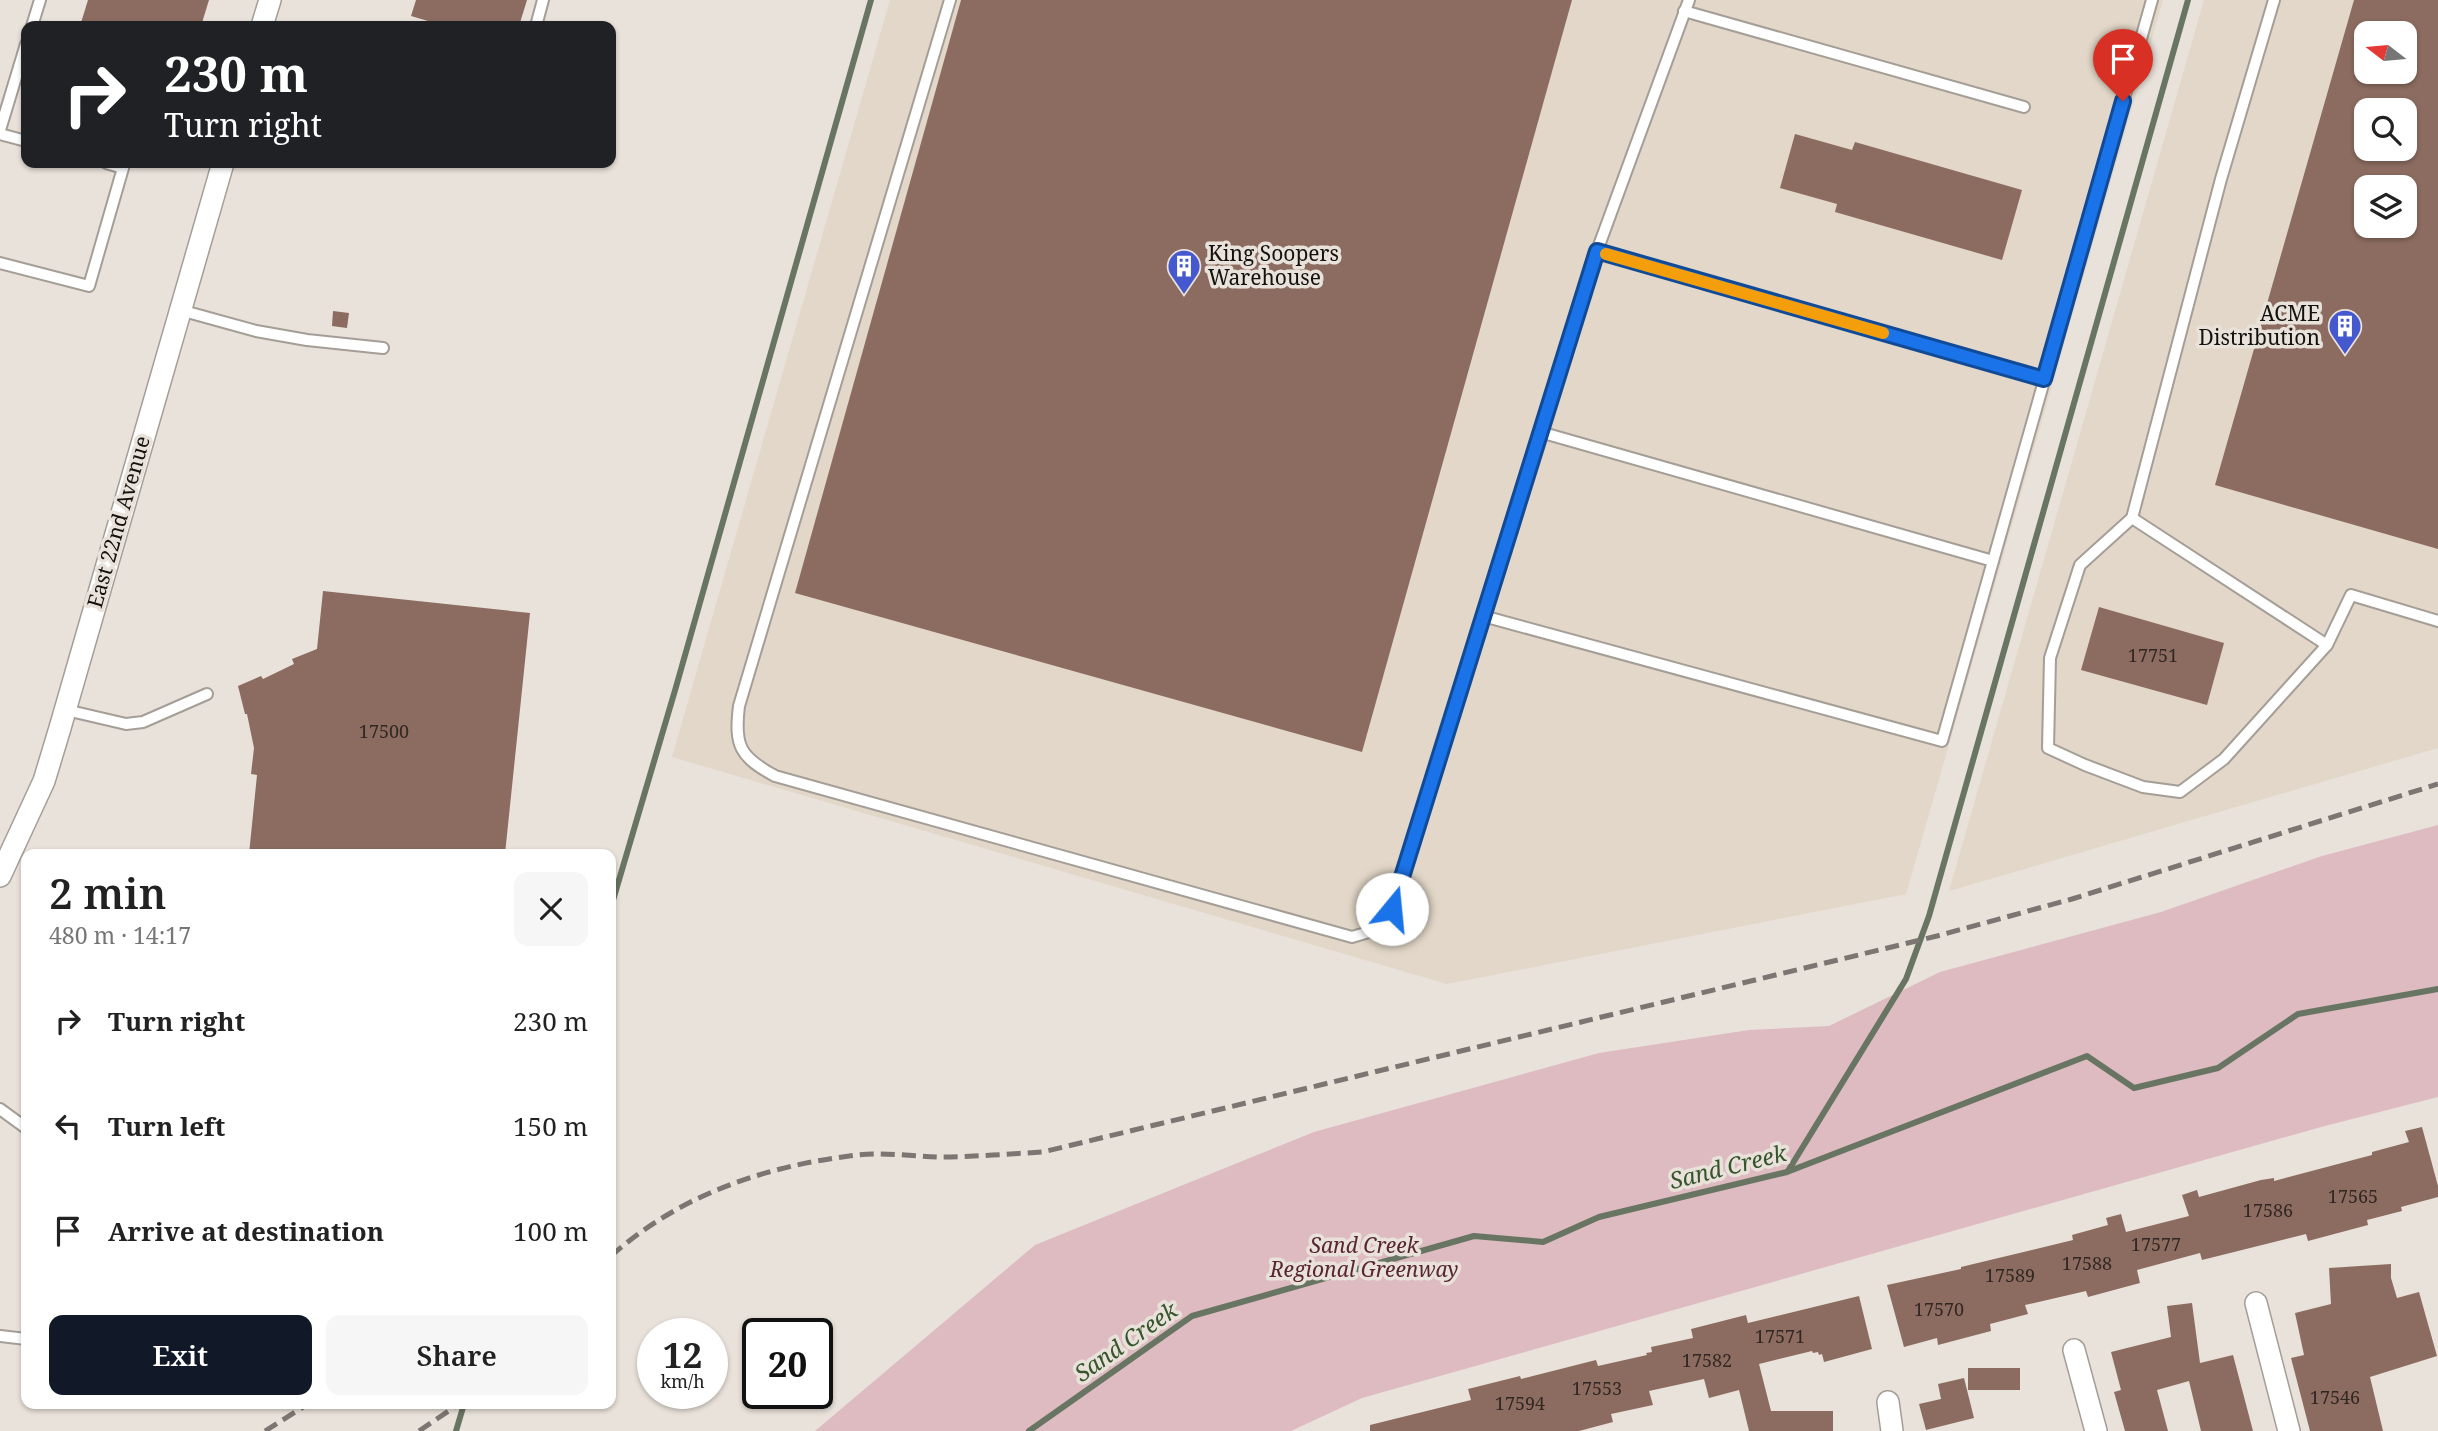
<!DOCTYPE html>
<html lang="en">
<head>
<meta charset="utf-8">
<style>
  :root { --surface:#fff; --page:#f6f6f6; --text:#222; --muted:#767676; --accent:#111827 }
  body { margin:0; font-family:"Noto Serif",serif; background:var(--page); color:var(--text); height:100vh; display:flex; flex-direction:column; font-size:26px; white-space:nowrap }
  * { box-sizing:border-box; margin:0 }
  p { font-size:23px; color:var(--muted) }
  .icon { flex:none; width:38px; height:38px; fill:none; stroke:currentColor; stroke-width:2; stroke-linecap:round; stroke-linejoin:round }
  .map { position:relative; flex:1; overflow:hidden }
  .drawer { position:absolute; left:21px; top:849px; width:595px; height:560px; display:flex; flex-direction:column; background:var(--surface); border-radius:14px; box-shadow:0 2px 5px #0004 }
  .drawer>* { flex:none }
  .hud { position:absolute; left:21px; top:21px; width:595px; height:147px; border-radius:14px; box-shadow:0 2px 5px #0004; background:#202124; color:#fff; overflow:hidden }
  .needle { width:46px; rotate:286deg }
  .tools { position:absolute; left:2354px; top:21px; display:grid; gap:14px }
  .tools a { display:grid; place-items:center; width:63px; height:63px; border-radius:14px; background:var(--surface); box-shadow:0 2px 5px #0004; font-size:35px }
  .speed { position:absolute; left:637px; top:1318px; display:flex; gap:14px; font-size:35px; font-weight:700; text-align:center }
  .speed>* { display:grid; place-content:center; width:91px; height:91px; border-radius:50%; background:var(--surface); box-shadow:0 2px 5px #0004; line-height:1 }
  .speed small { font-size:18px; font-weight:400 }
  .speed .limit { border:4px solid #111; border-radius:10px; background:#fff; color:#111 }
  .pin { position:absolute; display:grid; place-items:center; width:60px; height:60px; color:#fff; margin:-72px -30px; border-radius:50% 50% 50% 0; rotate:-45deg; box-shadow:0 0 7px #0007 }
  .pin .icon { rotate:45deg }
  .me { position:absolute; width:77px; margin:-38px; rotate:17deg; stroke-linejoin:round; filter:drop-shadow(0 0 5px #0008) }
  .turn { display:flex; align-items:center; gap:24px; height:147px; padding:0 28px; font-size:32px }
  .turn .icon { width:91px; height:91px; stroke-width:2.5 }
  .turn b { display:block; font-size:49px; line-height:60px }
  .round { display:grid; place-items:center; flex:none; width:74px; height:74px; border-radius:14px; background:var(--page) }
  .summary { display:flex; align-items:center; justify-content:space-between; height:119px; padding:0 28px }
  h1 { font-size:42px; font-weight:600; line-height:52px }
  .cta { display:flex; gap:14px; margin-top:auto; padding:14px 28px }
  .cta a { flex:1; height:80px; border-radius:14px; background:var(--accent); color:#fff; font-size:28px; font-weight:600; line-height:80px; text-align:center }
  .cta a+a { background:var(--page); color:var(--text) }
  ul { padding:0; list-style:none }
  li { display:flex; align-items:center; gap:21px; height:105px; padding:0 28px }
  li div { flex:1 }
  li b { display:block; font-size:26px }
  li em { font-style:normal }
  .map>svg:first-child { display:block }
  .built { fill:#e2d7c8; fill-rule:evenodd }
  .green { fill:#ddbbc0 }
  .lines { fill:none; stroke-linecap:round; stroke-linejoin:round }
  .stream { stroke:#687562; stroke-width:6 }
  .building { fill:#8c6c60; fill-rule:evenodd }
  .lane-casing { stroke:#a49e97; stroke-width:14 }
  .street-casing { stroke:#a49e97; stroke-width:24 }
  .lane { stroke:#fff; stroke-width:10 }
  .street { stroke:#fff; stroke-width:21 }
  .rail { stroke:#7b7671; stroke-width:5; stroke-dasharray:14 7; stroke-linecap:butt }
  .route-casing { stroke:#114b97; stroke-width:18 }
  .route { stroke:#1a73e8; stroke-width:12 }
  .slow { stroke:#f59e0b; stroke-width:12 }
  .labels { text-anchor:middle; stroke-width:7; stroke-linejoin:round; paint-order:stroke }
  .number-label { font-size:18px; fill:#322823 }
  .poi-label { font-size:21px; fill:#14120f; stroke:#e9e2da; text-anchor:start }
  .street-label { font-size:21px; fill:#14120f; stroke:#e9e2da }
  .park-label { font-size:21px; font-style:italic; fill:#582630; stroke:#e9e2da }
  .water-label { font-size:23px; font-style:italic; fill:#37552c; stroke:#e9e2da }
</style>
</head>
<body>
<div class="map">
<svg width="2438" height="1431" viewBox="0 0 2438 1431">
  <rect width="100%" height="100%" fill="#e9e2da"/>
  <g class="built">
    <polygon points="890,0 2163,0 1906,894 1447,984 672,757"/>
    <path d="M2204,0h234v748l-489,143zM2366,33h38v39h-38zM2366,110h38v39h-38zM2366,187h38v39h-38z"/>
  </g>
  <polygon class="green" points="2438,825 2438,1097 2321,1127 1362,1398 1291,1431 815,1431 1035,1245 1314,1132 1599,1053 1749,1030 1829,1026 1940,972 2161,912 2322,856"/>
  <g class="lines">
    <g class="stream">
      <polyline points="611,907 676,687 871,0"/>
      <polyline points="1788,1171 1906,979 1929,916 2188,0"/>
      <polyline points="456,1431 464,1404"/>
      <polyline points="1029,1431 1192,1316 1474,1236 1543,1242 1599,1217 1787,1172 2087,1056 2134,1088 2218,1068 2298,1014 2438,989"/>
    </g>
  </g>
  <g class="building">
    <polygon points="88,0 209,0 201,26 80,26"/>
    <polygon points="416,0 527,0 519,26 445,26 411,16"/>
    <polygon points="961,0 1572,0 1362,752 795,593"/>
    <path d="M2354,0h84v549l-223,-64zM2366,33h38v39h-38zM2366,110h38v39h-38zM2366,187h38v39h-38z"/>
    <polygon points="1795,134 1852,150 1855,142 2022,190 2002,260 1835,212 1837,204 1780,188"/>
    <polygon points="333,311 349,313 347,328 332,326"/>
    <polygon points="323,591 530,613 505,854 249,854 257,775 251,774 254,748 247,714 245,714 238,686 261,676 263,679 294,664 292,659 317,649"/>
    <polygon points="2099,607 2224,643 2207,705 2081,670"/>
    <polygon points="2422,1127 2438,1186 2438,1197 2401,1207 2402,1211 2367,1220 2368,1225 2308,1241 2306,1234 2202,1260 2200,1253 2137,1270 2140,1283 2088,1297 2086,1291 2025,1305 2028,1314 1990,1324 1991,1331 1938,1345 1937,1338 1904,1347 1887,1285 1961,1269 1961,1267 2073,1240 2072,1235 2108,1225 2106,1218 2121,1214 2126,1232 2189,1216 2182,1195 2197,1190 2199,1197 2261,1180 2274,1178 2274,1181 2372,1155 2372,1152 2409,1142 2405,1131"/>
    <polygon points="2391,1264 2391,1278 2397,1298 2419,1292 2437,1356 2370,1377 2383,1431 2310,1431 2291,1358 2304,1355 2295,1313 2331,1304 2329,1268"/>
    <polygon points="1859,1296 1872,1349 1824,1362 1822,1354 1819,1355 1818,1352 1813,1353 1812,1351 1759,1364 1771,1411 1833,1411 1833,1431 1749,1431 1739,1390 1709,1398 1704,1379 1649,1391 1653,1405 1611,1414 1613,1422 1579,1431 1370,1431 1370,1425 1471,1400 1468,1389 1520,1376 1521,1379 1596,1360 1598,1366 1647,1355 1646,1353 1652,1352 1651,1347 1693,1338 1691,1329 1746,1315 1748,1323"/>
    <polygon points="2192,1303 2200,1363 2233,1355 2253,1431 2201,1431 2189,1381 2157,1390 2168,1431 2125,1431 2114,1392 2121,1390 2111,1352 2171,1337 2167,1306"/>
    <rect x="1968" y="1368" width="52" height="22"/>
    <polygon points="1964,1378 1974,1418 1926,1430 1919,1404 1941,1399 1938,1384"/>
  </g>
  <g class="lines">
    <defs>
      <g id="lane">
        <path d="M950,0l-211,706c-5,40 1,51 36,70l577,161 20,-6 20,-22 205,-658 92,-251"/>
        <polyline points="2274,0 2221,179 2132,518 2327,645 2351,595 2438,621"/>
        <polyline points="1684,11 2024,107"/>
        <polyline points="32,26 40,0"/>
        <polyline points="536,26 543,0"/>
        <polyline points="0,130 26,44"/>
        <polyline points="0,134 26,141"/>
        <polyline points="1597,251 2044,379"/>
        <polyline points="0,263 89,286 123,168 106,163"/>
        <polyline points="180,310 256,331 307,340 383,348"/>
        <polyline points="1540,432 1993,561"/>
        <polyline points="2132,518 2080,565 2050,658 2048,748 2085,765 2143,787 2180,792 2224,759 2327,645"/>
        <polyline points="1483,616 1942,741 2152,0"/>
        <polyline points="66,710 126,724 143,722 207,694"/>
        <polyline points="0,1109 26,1128"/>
        <polyline points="0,1336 26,1339"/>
      </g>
      <g id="street">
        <polyline points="262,26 270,0"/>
        <polyline points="0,876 44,781 60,728 223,163"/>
        <polyline points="2256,1303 2289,1431"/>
        <polyline points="2074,1350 2096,1431"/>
        <polyline points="1888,1402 1892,1431"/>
      </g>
    </defs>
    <use href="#lane" class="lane-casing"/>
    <use href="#street" class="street-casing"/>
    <use href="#lane" class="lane"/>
    <use href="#street" class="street"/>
    <g class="rail">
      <path d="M611,1256c70,-62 154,-90 246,-101 26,-3 54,1 80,2 35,0 71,-3 106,-5l894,-216 135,-37 366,-115"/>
      <polyline points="265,1431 308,1404"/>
      <polyline points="419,1431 459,1404"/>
    </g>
  </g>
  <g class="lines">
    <defs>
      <polyline id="route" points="1392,909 1597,251 2044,379 2123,101"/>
    </defs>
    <use href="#route" class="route-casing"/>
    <use href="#route" class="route"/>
    <polyline class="slow" points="1606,254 1883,333"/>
  </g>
  <defs>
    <symbol id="building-pin" viewBox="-11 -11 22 30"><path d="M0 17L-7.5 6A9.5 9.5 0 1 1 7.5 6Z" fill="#4658cd" stroke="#e9e2da"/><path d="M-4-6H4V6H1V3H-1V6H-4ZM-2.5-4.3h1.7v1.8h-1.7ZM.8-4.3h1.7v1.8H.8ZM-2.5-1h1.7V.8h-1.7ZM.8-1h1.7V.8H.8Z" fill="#fff"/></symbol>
  </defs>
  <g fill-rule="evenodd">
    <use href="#building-pin" x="1165" y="247" width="38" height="52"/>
    <use href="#building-pin" x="2326" y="307" width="38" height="52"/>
  </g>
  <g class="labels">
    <g class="number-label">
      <text x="2153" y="662">17751</text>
      <text x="384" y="738">17500</text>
      <text x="2353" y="1203">17565</text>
      <text x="2268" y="1217">17586</text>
      <text x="2156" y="1251">17577</text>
      <text x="2087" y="1270">17588</text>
      <text x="2010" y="1282">17589</text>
      <text x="1939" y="1316">17570</text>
      <text x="1780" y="1343">17571</text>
      <text x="1707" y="1367">17582</text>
      <text x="1597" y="1395">17553</text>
      <text x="2335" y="1404">17546</text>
      <text x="1520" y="1410">17594</text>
    </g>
    <g class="poi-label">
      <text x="1208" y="261">King Soopers<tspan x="1208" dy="24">Warehouse</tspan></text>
      <text x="2320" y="321" text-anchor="end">ACME<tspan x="2320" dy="24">Distribution</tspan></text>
    </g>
    <g class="street-label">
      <text transform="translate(119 522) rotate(-74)" y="7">East 22nd Avenue</text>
    </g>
    <g class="park-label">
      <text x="1364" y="1253">Sand Creek<tspan x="1364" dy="24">Regional Greenway</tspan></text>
    </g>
    <g class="water-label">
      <text transform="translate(1728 1167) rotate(-14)" y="8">Sand Creek</text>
      <text transform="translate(1126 1342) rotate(-35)" y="8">Sand Creek</text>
    </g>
  </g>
</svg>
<div class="tools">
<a><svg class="needle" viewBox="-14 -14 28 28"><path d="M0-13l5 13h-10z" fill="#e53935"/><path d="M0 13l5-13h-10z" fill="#767676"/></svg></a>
<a><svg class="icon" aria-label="search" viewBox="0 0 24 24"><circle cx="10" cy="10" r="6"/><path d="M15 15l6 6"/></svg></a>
<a><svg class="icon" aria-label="layers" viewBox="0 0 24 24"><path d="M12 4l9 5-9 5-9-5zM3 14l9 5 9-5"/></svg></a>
</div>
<div class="speed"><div>12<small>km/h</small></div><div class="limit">20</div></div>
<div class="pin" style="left:2123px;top:101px;background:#d93025"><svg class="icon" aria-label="arrive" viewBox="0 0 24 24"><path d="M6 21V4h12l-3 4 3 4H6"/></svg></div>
<svg class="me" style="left:1392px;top:909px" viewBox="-20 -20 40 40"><circle r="19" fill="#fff"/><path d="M0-13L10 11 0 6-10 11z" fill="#1a73e8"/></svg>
<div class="hud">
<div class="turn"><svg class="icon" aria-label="right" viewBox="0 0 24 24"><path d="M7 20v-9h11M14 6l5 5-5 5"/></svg><div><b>230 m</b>Turn right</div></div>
</div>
<section class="drawer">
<div class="summary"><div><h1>2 min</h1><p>480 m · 14:17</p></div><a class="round"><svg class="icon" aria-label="close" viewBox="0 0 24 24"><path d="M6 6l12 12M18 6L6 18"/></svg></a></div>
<ul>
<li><svg class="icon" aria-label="right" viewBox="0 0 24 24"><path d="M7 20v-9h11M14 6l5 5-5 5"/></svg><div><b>Turn right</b></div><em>230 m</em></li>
<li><svg class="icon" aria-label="left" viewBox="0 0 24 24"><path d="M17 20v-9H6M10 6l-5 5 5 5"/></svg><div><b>Turn left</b></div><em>150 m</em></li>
<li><svg class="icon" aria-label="arrive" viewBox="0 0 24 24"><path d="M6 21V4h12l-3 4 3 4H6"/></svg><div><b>Arrive at destination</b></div><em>100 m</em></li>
</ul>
<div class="cta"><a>Exit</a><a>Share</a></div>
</section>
</div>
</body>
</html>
